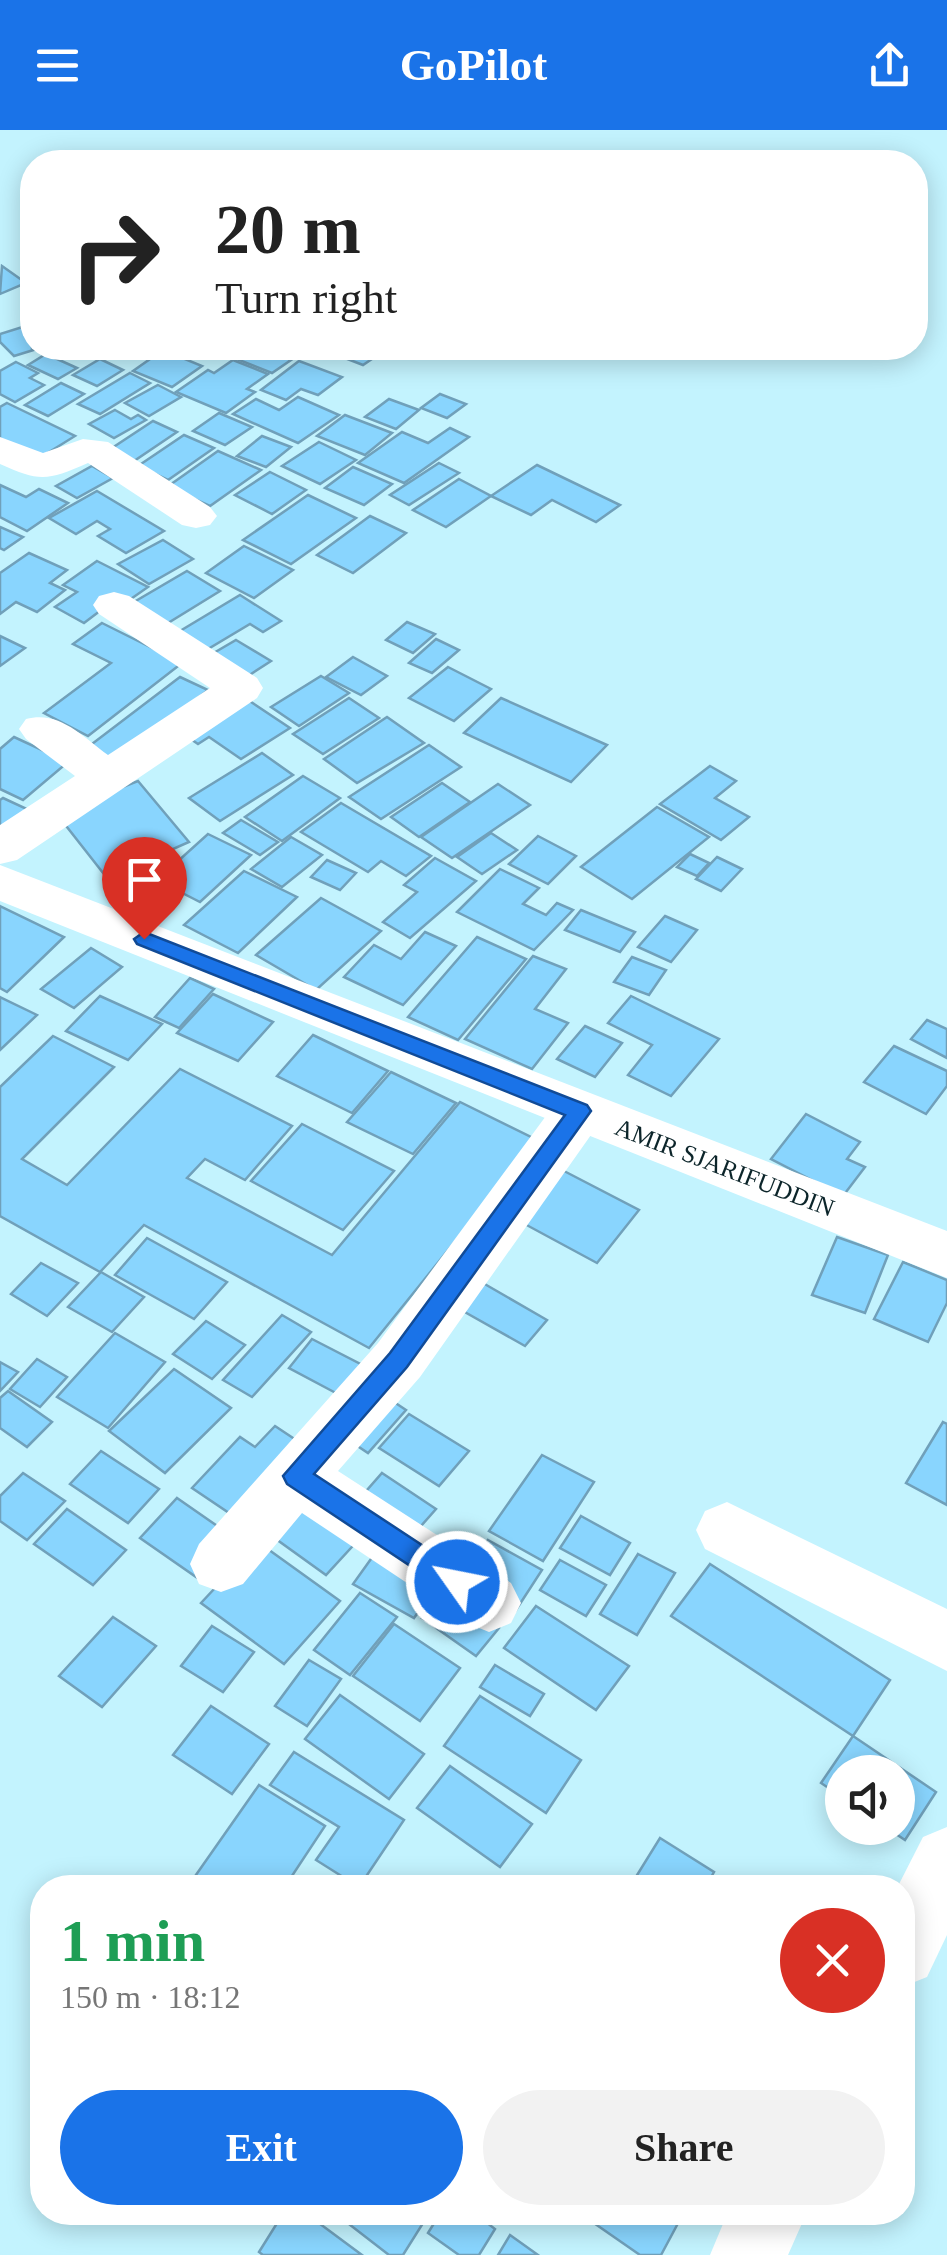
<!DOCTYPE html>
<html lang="en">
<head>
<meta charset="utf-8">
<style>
  :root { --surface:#fff; --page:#f2f2f2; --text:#222; --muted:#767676; --accent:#1a73e8 }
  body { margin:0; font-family:Georgia,serif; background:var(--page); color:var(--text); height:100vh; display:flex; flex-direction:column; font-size:38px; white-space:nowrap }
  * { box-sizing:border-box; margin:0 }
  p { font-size:32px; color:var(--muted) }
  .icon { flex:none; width:55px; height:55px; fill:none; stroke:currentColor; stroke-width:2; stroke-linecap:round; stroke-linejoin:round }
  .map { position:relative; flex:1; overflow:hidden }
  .sheet { position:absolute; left:30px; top:1745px; width:885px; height:350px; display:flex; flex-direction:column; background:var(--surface); border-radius:40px; box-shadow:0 5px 25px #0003 }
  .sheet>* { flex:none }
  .guide { position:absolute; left:20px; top:20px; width:908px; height:210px; border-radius:40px; box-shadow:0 5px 25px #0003; background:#fff; color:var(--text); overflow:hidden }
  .buttons { position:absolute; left:825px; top:1625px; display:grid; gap:20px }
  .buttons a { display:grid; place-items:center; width:90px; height:90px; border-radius:50%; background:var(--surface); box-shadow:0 5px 25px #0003; font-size:50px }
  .pin { position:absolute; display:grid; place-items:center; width:85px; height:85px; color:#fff; margin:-102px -42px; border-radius:50% 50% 50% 0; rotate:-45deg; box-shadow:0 0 10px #0007 }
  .pin .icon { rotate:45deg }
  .me { position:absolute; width:110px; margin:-55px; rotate:303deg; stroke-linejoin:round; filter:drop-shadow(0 0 8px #0008) }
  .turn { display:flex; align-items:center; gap:35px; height:210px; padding:0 30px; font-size:45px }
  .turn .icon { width:130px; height:130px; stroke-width:2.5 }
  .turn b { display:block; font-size:70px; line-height:85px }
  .round { display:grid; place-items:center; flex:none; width:105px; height:105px; border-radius:52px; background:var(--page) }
  .headline { display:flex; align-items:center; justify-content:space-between; height:170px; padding:0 30px }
  h1 { font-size:60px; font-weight:700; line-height:75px; color:#1e9e55 }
  .cta { display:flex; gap:20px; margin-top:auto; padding:20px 30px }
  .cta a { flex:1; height:115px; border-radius:60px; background:var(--accent); color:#fff; font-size:40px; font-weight:700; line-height:115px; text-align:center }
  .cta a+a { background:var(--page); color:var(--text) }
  header { display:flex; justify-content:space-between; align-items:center; height:130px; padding:0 30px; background:var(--accent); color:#fff; font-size:45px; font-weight:700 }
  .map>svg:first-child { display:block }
  .building { fill:#89d5fe; stroke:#70a0ba; stroke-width:2.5 }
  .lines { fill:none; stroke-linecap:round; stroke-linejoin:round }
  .minor { fill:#fff; fill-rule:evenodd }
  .major { fill:#fff; fill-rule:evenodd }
  .route { fill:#1a73e8; stroke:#114b97; stroke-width:2.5 }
  .labels { text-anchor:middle; stroke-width:8; stroke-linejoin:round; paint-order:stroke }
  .street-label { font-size:25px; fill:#0c252a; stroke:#fff }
</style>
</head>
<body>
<header><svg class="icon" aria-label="menu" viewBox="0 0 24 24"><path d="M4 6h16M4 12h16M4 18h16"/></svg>GoPilot<svg class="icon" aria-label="share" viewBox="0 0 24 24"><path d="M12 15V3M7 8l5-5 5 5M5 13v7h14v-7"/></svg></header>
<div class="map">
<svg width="947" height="2125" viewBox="0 0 947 2125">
  <rect width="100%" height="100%" fill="#c3f3fe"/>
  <g class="building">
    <polygon points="2,136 26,153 0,164"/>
    <polygon points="32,194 32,218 40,218 14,226 0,212 0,204"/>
    <polygon points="249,218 260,218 291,230 272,243 234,228"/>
    <polygon points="319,218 388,218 363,235"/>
    <polygon points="163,220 202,236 172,257 133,241"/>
    <polygon points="46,224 77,238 58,249 28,235"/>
    <polygon points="100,229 123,240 97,256 73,245"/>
    <polygon points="233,230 268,244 247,259 255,262 226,283 176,262 208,240 214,243"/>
    <polygon points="299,231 342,247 318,265 301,259 286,270 261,260"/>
    <polygon points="16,232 38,243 30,248 44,255 15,272 0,264 0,241"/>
    <polygon points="130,243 150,253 100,284 78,274"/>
    <polygon points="61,253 84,264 48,286 25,275"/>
    <polygon points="158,255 181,267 149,286 125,273"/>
    <polygon points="440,264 466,274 447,288 421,278"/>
    <polygon points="298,267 339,285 298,313 233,284 256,269 279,280"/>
    <polygon points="389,269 419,280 396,299 365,287"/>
    <polygon points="7,273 75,306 33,332 0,315 0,277"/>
    <polygon points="115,280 131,289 138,285 146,290 114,308 89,294"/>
    <polygon points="219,283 252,297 225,315 193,301"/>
    <polygon points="345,285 392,303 365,325 317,306"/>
    <polygon points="153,291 177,302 134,331 109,320"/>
    <polygon points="450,298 469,307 404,353 358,333 402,302 428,313"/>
    <polygon points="184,305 214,318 168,350 138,336"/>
    <polygon points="262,306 291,317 266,337 237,326"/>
    <polygon points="319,312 356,330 320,354 282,336"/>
    <polygon points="218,321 261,340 210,376 167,357"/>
    <polygon points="439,333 459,343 409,375 390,365"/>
    <polygon points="537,335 620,375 596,392 552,370 531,385 491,366"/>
    <polygon points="92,336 113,348 77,368 56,356"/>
    <polygon points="353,337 392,354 364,375 325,358"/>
    <polygon points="270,342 306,360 272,384 235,365"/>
    <polygon points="459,349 491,366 446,397 413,380"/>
    <polygon points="0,355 26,367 39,359 68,373 27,401 0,387"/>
    <polygon points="97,361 164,401 126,423 98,406 110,399 97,391 76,404 49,388"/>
    <polygon points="308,365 356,388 291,434 243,410"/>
    <polygon points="370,386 406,403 353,443 317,425"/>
    <polygon points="0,397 23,407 4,420 0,418"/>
    <polygon points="163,410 193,429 149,454 118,434"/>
    <polygon points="244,416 293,440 254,468 206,443"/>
    <polygon points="29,423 67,440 50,453 65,460 37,482 16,472 0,484 0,443"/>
    <polygon points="97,431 148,457 125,473 117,468 84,493 55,477 77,462 63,455"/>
    <polygon points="187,441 220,461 168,493 134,472"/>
    <polygon points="240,465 281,491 263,502 250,494 208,519 180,501"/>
    <polygon points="407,492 435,504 413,523 386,510"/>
    <polygon points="102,493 182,533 88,606 44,583 111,533 73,514"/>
    <polygon points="0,506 25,518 0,536"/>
    <polygon points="436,509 459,520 432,543 409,533"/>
    <polygon points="236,510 271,531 248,546 212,524"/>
    <polygon points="353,527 387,546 361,565 326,547"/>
    <polygon points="448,537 491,559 454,591 409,568"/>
    <polygon points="321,546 349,563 299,596 271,577"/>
    <polygon points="180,547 208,560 117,632 88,617"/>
    <polygon points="245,568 290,598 241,629 209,607 198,614 185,605"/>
    <polygon points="349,568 379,588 323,624 293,604"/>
    <polygon points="501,568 607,615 571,652 464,603"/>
    <polygon points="387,587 424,613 357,653 324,629"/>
    <polygon points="14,607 68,632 23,670 0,659 0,619"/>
    <polygon points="429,615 461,637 381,689 349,667"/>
    <polygon points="262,623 293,645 220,691 189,668"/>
    <polygon points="710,636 736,651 715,668 749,687 721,710 660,674"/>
    <polygon points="303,646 340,668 282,711 245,687"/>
    <polygon points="138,651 189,712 107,748 56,683"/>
    <polygon points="442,653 470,672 419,707 391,687"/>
    <polygon points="498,654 530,675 452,728 421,707"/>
    <polygon points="3,668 29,680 0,704 0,670"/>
    <polygon points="341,673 431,726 406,746 381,731 368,742 301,702"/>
    <polygon points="657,677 709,707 632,769 581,737"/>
    <polygon points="241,690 278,712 260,725 223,703"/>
    <polygon points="491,703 517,720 482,744 457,727"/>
    <polygon points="208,704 251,725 200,772 157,750"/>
    <polygon points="538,706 576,726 548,754 509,734"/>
    <polygon points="291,707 322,725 282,757 251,739"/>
    <polygon points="690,724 709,733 697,746 677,737"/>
    <polygon points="717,727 742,739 721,761 696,749"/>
    <polygon points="435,728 476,751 410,808 383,792 417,762 404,755"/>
    <polygon points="327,730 356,743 340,760 311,747"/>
    <polygon points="500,739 539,758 523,774 546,785 557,773 573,780 534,820 457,782"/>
    <polygon points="244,741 297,767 238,823 184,795"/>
    <polygon points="321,768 381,801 316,860 256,825"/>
    <polygon points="0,776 64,807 7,862 0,858"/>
    <polygon points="581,780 635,802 620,822 565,800"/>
    <polygon points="665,786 697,800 671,832 638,817"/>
    <polygon points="425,802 456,816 403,875 344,847 374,815 401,829"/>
    <polygon points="477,807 526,829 458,910 408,887"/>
    <polygon points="91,818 122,837 74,878 41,859"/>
    <polygon points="533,826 566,839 535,879 568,893 532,939 465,909"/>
    <polygon points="632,827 666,840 649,865 614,852"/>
    <polygon points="190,848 214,859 179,898 155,887"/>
    <polygon points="213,864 273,892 238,931 177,903"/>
    <polygon points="100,866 162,894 128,930 66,901"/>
    <polygon points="631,866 719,909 671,966 628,945 652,915 608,893"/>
    <polygon points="0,867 37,885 0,920"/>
    <polygon points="927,890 947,899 947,928 911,909"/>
    <polygon points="585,896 622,913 595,947 557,929"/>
    <polygon points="313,905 388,941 352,983 277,946"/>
    <polygon points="53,906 114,937 22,1029 67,1055 180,939 292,996 245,1050 205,1029 187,1048 332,1125 460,972 537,1010 369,1218 144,1095 100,1142 0,1086 0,957"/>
    <polygon points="894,916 947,941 947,956 926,984 864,952"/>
    <polygon points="391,942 456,973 413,1024 347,992"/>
    <polygon points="806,984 860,1012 847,1029 865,1037 843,1066 771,1029"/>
    <polygon points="302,994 394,1041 343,1100 251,1051"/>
    <polygon points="564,1041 639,1080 597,1133 521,1092"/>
    <polygon points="837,1107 888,1125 865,1183 812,1165"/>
    <polygon points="147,1108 227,1152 194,1189 115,1145"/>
    <polygon points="903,1132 947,1150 947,1173 928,1212 874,1189"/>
    <polygon points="41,1133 78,1153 47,1186 11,1164"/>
    <polygon points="101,1142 144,1167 112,1202 68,1177"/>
    <polygon points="476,1149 547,1190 525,1216 454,1176"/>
    <polygon points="282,1185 311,1202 252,1267 223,1250"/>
    <polygon points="206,1191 245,1215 212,1249 173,1224"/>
    <polygon points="115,1203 165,1232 108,1298 57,1267"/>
    <polygon points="312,1209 372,1240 349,1270 289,1238"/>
    <polygon points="37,1229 67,1247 40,1277 10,1259"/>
    <polygon points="0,1232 18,1242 0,1261"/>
    <polygon points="174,1239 231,1278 165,1343 109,1301"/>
    <polygon points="8,1261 52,1292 27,1317 0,1298 0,1268"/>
    <polygon points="388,1268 406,1280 368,1323 350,1311"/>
    <polygon points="409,1284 469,1321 439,1356 379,1318"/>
    <polygon points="943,1292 947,1294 947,1375 906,1353"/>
    <polygon points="275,1296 311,1320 244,1393 192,1358 240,1307 255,1317"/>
    <polygon points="101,1321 159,1359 128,1393 70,1354"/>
    <polygon points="542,1325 594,1352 543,1431 489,1401"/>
    <polygon points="23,1343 65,1371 27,1410 0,1391 0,1366"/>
    <polygon points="382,1343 436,1379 406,1413 353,1376"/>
    <polygon points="304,1367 361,1407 326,1445 269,1404"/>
    <polygon points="177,1368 236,1409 199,1449 140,1408"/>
    <polygon points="67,1379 126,1420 93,1455 34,1414"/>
    <polygon points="581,1386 630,1413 610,1445 560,1418"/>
    <polygon points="488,1410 542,1440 516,1480 461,1448"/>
    <polygon points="258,1412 340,1471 284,1534 201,1473"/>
    <polygon points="376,1422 436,1457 414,1488 353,1454"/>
    <polygon points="638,1424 675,1443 637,1505 600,1484"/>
    <polygon points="560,1430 606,1455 586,1486 540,1460"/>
    <polygon points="710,1434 890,1550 853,1606 671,1486"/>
    <polygon points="445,1461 499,1498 476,1526 422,1488"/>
    <polygon points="360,1463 397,1487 350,1545 314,1520"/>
    <polygon points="536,1476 629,1536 596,1580 504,1518"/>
    <polygon points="113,1487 156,1516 102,1577 59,1546"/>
    <polygon points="394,1494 460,1538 420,1591 353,1546"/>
    <polygon points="212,1496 254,1522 223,1562 181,1536"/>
    <polygon points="309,1530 341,1549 307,1596 275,1576"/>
    <polygon points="495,1535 544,1564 530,1586 480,1557"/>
    <polygon points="340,1565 424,1624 389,1669 305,1609"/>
    <polygon points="480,1566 581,1630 546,1683 444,1616"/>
    <polygon points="211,1576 269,1614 232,1664 173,1625"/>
    <polygon points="853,1606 936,1662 905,1710 887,1698 898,1698 898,1642 842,1642 842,1667 821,1653"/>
    <polygon points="294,1622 404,1690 359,1757 316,1730 339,1697 270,1655"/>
    <polygon points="450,1636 532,1694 500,1737 417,1678"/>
    <polygon points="259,1655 325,1696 284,1758 199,1758 191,1752"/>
    <polygon points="660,1708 714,1742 705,1758 629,1758"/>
    <polygon points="284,2082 304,2082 362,2125 263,2125 259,2122"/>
    <polygon points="351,2082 430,2082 403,2125 389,2125 345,2091"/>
    <polygon points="441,2082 473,2082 495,2099 479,2125 459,2125 428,2103"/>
    <polygon points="578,2082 684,2082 661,2125 640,2125"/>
    <polygon points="510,2105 538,2125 498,2125"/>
  </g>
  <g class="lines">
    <g class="minor">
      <path d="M0,307l43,16 40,-14 25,3 102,65 7,9 -7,9 -14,3 -14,-3 -94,-62c-41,18 -48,19 -88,1z"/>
      <path d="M114,462l15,4 128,82 6,10 -6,10 -240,162 -17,4v-39l75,-49 -49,-37 -7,-10 7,-10c33,-9 56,17 82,36l102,-67 -111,-74 -6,-9 6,-9z"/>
      <polygon points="579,961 598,967 606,981 598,995 420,1247 338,1341 511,1453 521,1473 511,1493 489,1502 467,1493 302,1383 243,1454 221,1462 199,1454 190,1434 199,1414 378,1213 560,967"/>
      <polygon points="727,1372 947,1479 947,1541 705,1419 696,1400 705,1381"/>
    </g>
    <g class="major">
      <polygon points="0,735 947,1101 947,1148 0,771"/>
      <polygon points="947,1697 947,1805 927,1847 902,1857 902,1758 897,1758 923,1707"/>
      <polygon points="728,2082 807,2082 788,2125 710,2125"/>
    </g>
  </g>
  <polygon class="route" points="144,802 587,975 591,981 407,1237 314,1344 466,1444 470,1452 466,1461 457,1464 448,1461 287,1354 283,1346 390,1223 565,985 137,814 134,809"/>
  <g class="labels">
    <g class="street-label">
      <text transform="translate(725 1037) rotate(21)" y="9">AMIR SJARIFUDDIN</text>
    </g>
  </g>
</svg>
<div class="buttons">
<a><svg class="icon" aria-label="sound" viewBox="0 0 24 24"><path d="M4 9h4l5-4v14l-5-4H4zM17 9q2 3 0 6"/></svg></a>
</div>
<div class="pin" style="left:144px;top:809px;background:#d93025"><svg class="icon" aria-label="arrive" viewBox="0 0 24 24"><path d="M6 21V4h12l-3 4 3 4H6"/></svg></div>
<svg class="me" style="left:457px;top:1452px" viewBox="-20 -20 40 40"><circle r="17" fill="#1a73e8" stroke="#fff" stroke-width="3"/><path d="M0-11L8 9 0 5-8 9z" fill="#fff"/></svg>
<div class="guide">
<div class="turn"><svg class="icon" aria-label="right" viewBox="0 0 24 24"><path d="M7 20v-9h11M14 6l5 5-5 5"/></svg><div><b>20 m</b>Turn right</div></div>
</div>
<section class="sheet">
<div class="headline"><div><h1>1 min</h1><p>150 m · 18:12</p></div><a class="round" style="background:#d93025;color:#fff"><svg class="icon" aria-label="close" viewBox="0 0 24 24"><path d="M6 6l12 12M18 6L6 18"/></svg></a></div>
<div class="cta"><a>Exit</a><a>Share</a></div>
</section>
</div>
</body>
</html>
